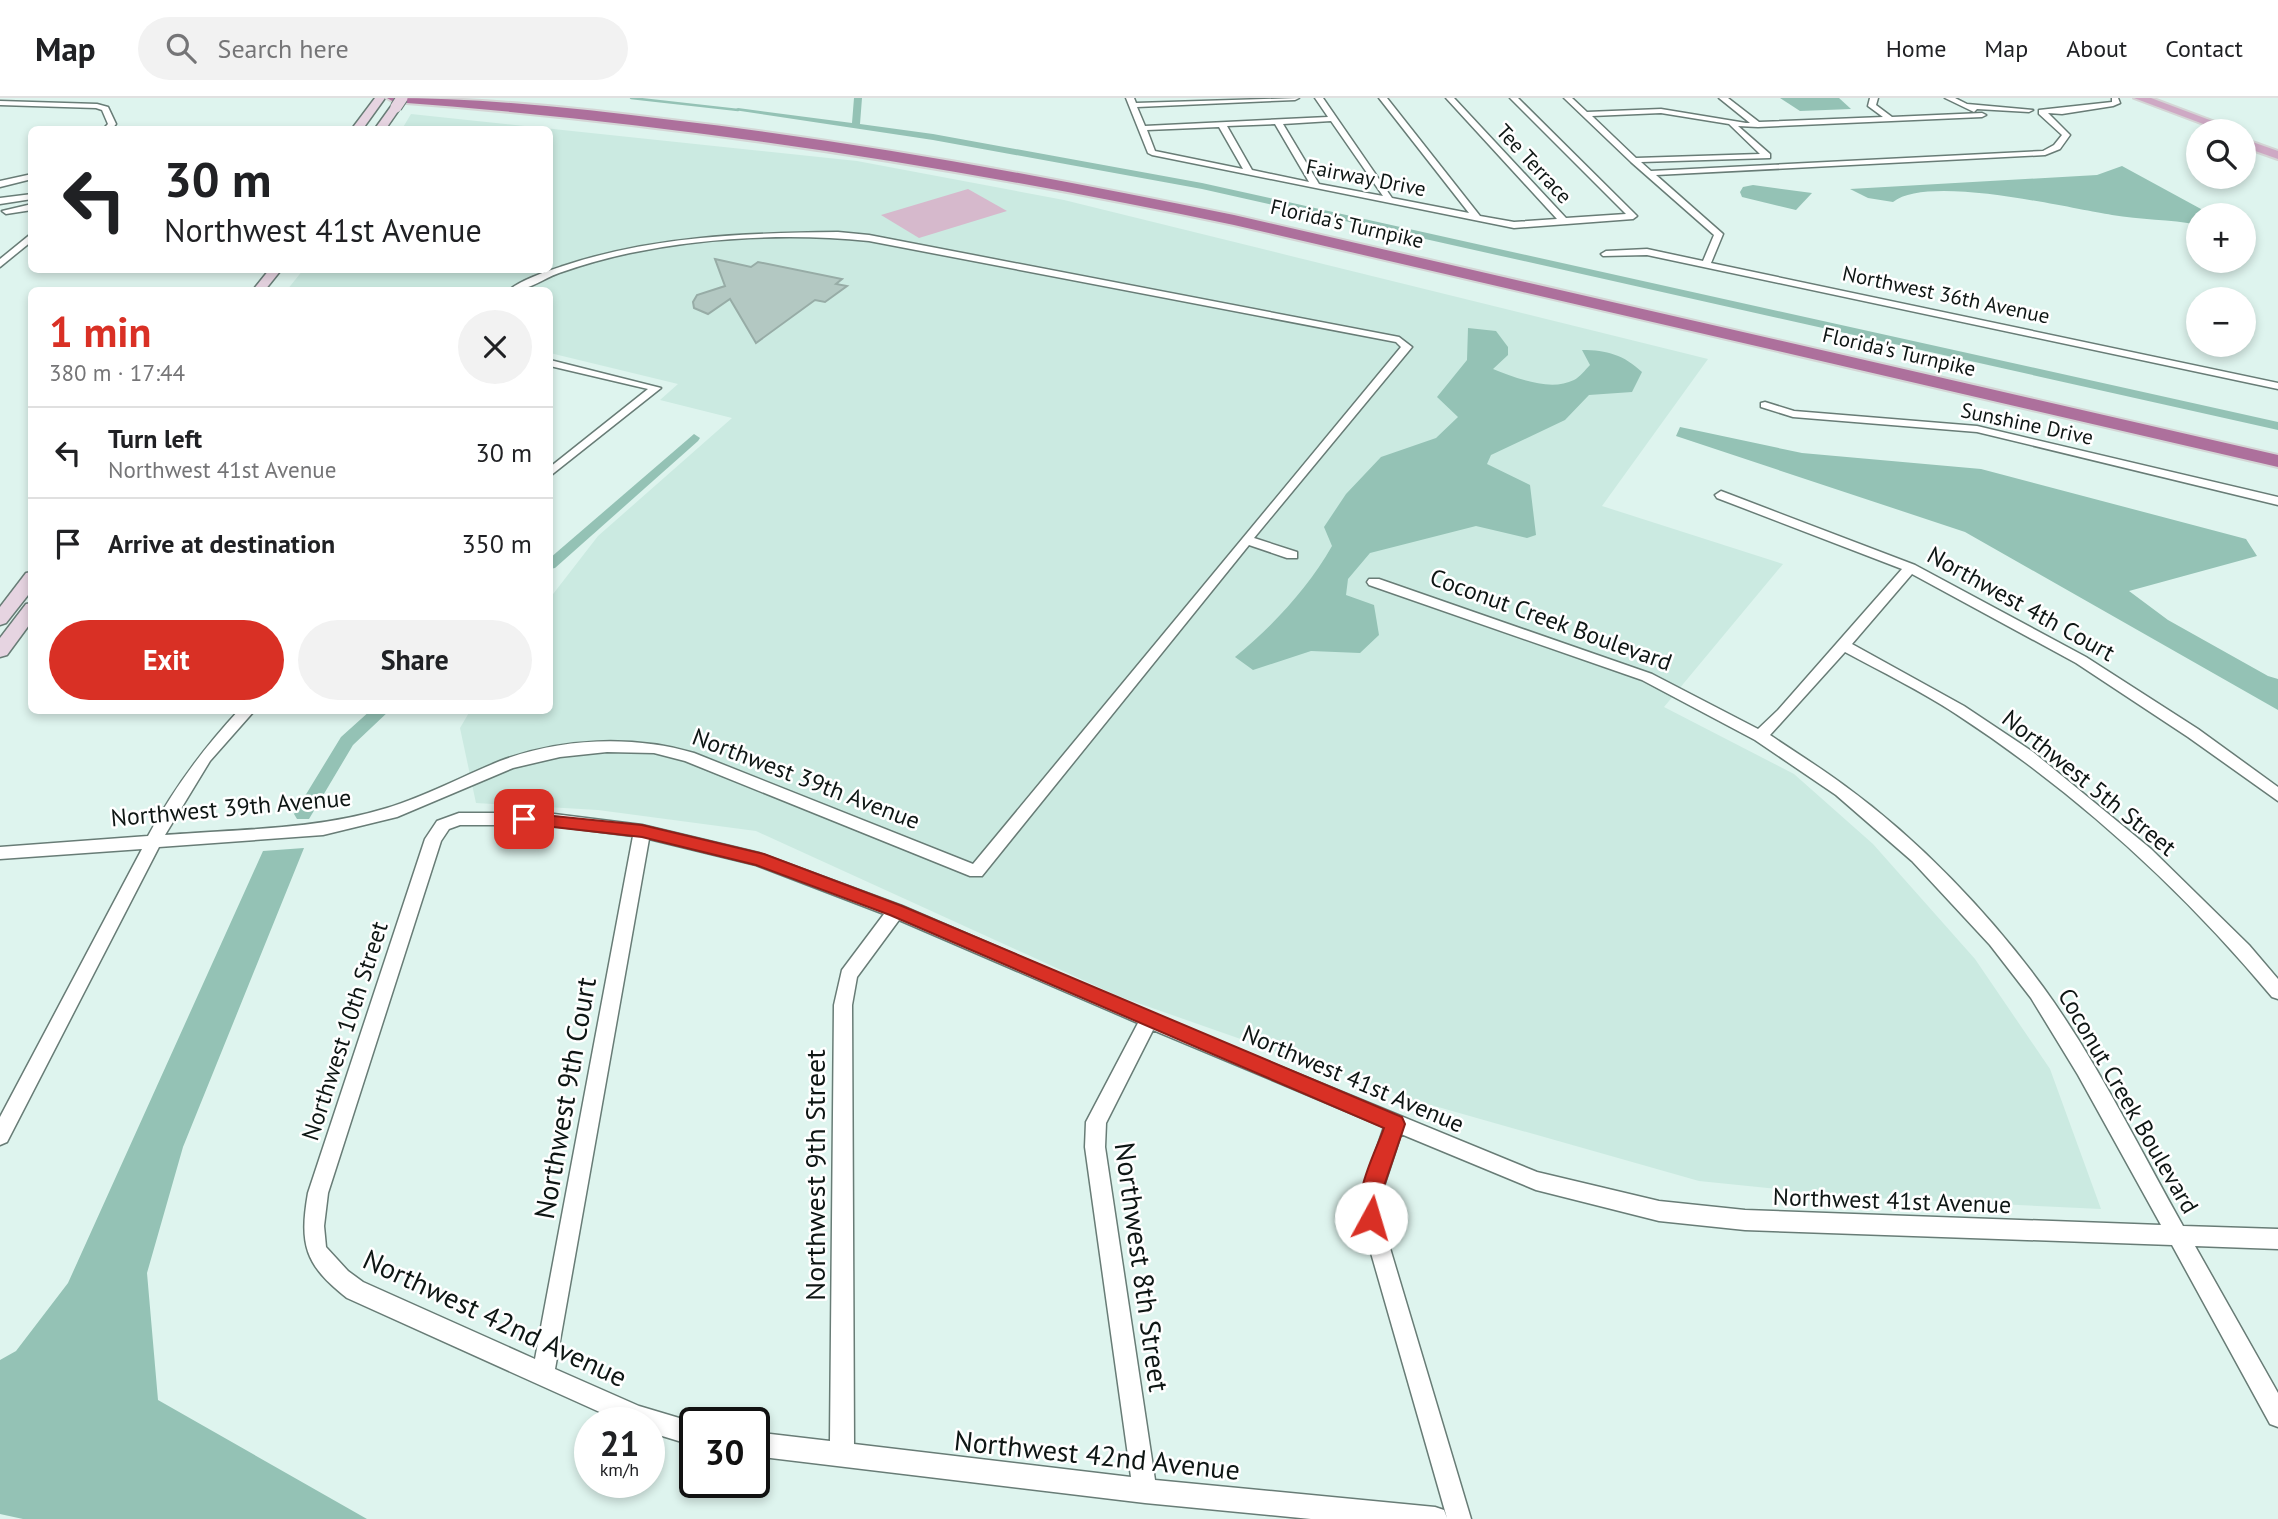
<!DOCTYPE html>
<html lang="en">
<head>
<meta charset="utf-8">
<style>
  :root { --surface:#fff; --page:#f2f2f2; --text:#202124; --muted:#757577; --line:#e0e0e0; --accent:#d93025 }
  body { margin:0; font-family:"PT Sans",sans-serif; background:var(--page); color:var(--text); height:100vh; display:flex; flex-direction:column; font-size:26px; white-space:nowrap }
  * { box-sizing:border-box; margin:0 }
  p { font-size:23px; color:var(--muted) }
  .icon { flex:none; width:38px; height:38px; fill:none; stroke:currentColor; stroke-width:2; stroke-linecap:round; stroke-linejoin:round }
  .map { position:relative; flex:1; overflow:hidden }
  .sheet { position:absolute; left:28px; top:189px; width:525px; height:427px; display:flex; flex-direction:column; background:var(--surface); border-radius:10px; box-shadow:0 4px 10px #0003 }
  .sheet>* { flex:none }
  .top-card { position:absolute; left:28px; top:28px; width:525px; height:147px; border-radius:10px; box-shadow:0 4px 10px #0003; background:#fff; color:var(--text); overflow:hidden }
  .fabs { position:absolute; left:2186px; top:21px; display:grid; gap:14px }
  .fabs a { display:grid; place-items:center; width:70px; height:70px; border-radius:50%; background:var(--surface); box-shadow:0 4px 10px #0003; font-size:35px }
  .speed { position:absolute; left:574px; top:1309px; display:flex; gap:14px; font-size:35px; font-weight:700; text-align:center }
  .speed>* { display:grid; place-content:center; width:91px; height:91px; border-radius:50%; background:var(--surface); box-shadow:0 4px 10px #0003; line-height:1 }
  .speed small { font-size:18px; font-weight:400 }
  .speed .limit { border:4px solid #111; border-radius:10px; background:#fff; color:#111 }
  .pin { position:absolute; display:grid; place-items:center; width:60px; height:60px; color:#fff; margin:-30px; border-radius:14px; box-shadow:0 4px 10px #0006 }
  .me { position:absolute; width:77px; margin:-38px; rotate:6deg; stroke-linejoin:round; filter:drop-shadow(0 0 5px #0008) }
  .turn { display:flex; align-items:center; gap:24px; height:147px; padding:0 21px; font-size:32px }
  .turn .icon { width:91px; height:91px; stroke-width:2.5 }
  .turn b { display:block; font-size:49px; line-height:60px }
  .round { display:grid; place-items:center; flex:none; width:74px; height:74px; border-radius:37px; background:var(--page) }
  .headline { display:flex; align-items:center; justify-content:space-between; height:119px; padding:0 21px }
  h1 { font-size:42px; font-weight:700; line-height:52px; color:var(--accent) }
  .primary-button { display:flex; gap:14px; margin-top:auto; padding:14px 21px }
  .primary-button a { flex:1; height:80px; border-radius:42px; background:var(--accent); color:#fff; font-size:28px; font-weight:700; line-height:80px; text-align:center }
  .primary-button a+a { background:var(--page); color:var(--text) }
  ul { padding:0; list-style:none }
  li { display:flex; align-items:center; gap:21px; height:91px; padding:0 21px; border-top:2px solid var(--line) }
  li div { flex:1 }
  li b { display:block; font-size:26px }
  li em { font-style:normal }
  header { display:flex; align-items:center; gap:42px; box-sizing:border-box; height:98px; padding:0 35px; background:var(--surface); border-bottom:2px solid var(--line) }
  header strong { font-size:33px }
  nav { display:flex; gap:38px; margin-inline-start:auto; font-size:24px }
  .search { width:490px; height:63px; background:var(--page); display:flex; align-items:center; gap:18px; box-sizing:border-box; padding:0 24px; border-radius:38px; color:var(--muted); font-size:26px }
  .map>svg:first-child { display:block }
  .built { fill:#cbeae1 }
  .green { fill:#d6b9cc }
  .water { fill:#94c2b5 }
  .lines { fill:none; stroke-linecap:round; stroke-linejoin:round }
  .stream { stroke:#94c2b5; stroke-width:2.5 }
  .canal { fill:#94c2b5; fill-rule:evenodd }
  .building { fill:#b3c8c2; stroke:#97aca6; stroke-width:2 }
  .street-casing { stroke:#687c76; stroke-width:3 }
  .secondary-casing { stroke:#687c76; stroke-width:3 }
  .primary-casing { stroke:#d4d5d5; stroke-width:4 }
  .highway-casing { stroke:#d4d5d5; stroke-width:4 }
  .street { fill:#fff; fill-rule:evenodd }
  .secondary { fill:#e6d4e1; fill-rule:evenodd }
  .primary { fill:#cea9c4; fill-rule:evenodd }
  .highway { fill:#ad709c; fill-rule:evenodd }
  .secondary-bridge-casing { stroke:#687c76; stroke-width:13; stroke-linecap:butt }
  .secondary-bridge { stroke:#e6d4e1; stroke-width:11 }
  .route { fill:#d93025; stroke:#8d1f18; stroke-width:2 }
  .labels { text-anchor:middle; stroke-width:5; stroke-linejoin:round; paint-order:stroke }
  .far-street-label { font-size:21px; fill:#0e1614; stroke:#fff }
  .street-label { font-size:24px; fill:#0e1614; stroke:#fff }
  .near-street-label { font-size:28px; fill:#0e1614; stroke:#fff }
</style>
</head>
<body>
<header>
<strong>Map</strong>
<div class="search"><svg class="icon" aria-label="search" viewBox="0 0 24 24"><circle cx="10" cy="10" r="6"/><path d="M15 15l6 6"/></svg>Search here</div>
<nav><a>Home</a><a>Map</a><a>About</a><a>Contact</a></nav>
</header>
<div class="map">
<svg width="2278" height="1421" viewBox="0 0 2278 1421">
  <rect width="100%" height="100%" fill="#def4ee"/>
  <polygon class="built" points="411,16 857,63 1064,102 1708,261 1602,408 1783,466 1664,609 1794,676 1873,746 1975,861 2050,971 2101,1111 1854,1099 1699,1083 1417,1003 1118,898 756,733 598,712 476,705 460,630 470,613 550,612 550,500 598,438 732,320 660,302 678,286 550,255 550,192 287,192 303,172 550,172 550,32 402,31"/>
  <polygon class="green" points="968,91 1007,113 919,140 881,117"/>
  <g class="water">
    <polygon points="1780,0 1839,0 1851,11 1800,13"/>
    <path d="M2122,68l90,49h-14v10c-28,-6 -58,-5 -86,-10 -45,-7 -183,-41 -219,-13l-25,-4 -18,-9 247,-14z"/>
    <polygon points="1753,87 1812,95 1796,112 1742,99 1740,94 1743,89"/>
    <path d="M1468,230l28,3 12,16v8l-15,14c23,9 57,23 81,11 6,-3 11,-10 16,-15l-8,-15c25,0 42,5 60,22l-10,20 -43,3 -24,25 -74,35 -4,9 43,21 6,50 -9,3 -51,-12 -106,27 -22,26 -2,16 28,10 5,30 -19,18 -49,-2 -58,19 -18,-13c38,-31 73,-69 97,-111l-8,-19 22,-33 35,-37 55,-19 22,-21 -21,-20 30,-37z"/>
    <polygon points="1680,329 1802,355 1981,371 2246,441 2257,458 2129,493 2168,522 2268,578 2278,581 2278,612 1965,434 1676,338"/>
    <polygon points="304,750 183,1049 147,1175 158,1302 367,1421 23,1421 0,1416 0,1262 16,1253 68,1185 263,753"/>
  </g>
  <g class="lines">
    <polyline class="stream" points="631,0 738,12"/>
    <g class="canal">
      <polygon points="854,0 862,0 860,26 933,36 1202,85 2278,324 2278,332 1202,91 933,42 734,12 738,10 852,25"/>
      <polygon points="694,336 700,340 698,343 555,470 550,471 550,460"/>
      <polygon points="371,612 390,612 353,647 309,721 297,721 294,716 341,639"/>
    </g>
  </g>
  <polygon class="building" points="715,161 751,169 758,164 842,181 836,186 847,188 825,204 815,202 756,245 730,201 708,216 694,210 693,204 697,197 725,188"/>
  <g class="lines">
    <defs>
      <g id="street">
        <path d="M1126,0h8l2,5 163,-5 -4,2 -158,7 8,19 183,-9 -13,-19h8l69,100 77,15 -90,-115h8l93,118 34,6 43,-3 -111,-121h8l112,120 60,-4 -116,-116h8l119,118 -4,3 -119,9 -362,-73 -4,-2zM1331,23l52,75 -64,-12 -36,-60zM1275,26l34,58 -57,-12 -25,-44zM1219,29l24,42 -88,-18 -8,-21z"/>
        <path d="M1564,0h8l15,14 74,-3 85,14h4l-31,-25h9l31,24 124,-5 -15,-11 2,-8h8l-2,7 16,12 90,-4 4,2 -4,2 -224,10 -20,-1 32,28v4l-129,4 10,9 392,-20 11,-6 8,-10 -23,-21v-4l73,-8v-4h6l2,5 -7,3 -51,8 -14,-1 22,22 -10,14 -15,6 -389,20 67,59 -12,29 567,120v6l-631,-134 -44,1 -2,-2 5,-3 41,-2 56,12 11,-26 -83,-73zM1661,15l68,11 31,30 -124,4 -44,-42z"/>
        <polygon points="1945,0 1955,0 1967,6 2033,12 2029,14 1977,11 1974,14"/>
        <polygon points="0,3 97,6 108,9 116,26 111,32 102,32 108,26 102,12 96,10 0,7"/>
        <polygon points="32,76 32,81 0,89 0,83"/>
        <polygon points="32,96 32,101 0,106 0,100"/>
        <polygon points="32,106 32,112 6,116 2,113"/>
        <path d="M838,134l31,3 530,102 13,10 -158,191 43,14v6h-10l-38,-13 -267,331h-12l-285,-115 -31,-8 -47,-1 -47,5 -47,11 -116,49 -74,18 -164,12 -152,295 -7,3v-28l142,-268 -142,10v-12l148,-11c26,-48 54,-86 91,-126h16l-45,51 -45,74c74,-6 151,-5 222,-27 39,-12 76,-32 113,-47 60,-23 133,-26 194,-8l279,111 428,-517 -5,-5 -527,-101c-78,-8 -162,-4 -239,12 -24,5 -48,12 -71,20 -17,6 -32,19 -50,17 14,-11 36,-18 54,-24 89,-30 182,-33 275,-34z"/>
        <polygon points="32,135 32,143 0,169 0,161"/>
        <polygon points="550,262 661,290 550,378 550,369 648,291 550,268"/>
        <polygon points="1765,304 1794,313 1977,328 2278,399 2278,407 1977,334 1793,319 1761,309 1761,305"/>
        <path d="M1721,393l194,74 171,92 112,72 80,58v14l-90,-64 -112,-74 -164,-89 -60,70 112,62 69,46 118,97 98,96 29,34v20l-6,-2c-90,-108 -198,-206 -316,-283 -35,-23 -74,-42 -111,-62l-75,83c25,17 51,33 75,51 73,53 145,128 198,201 54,74 95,159 140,239l95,3v20l-83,-3 83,147v34l-8,-3 -98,-179 -427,-15 -86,-9 -123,-31 -135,-56 -20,61v23l90,301h-160l-166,-16 -391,-47v-24l76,9 4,-436 8,-35 42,-56 -128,-49 -107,-26 -94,530 84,37 57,17 -1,23 -46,-14v-9h-25l-277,-125c-42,-33 -48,-53 -39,-105l117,-354 12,-18 22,-8h87l96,12 117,28 143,53 253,109 382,157 122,29 86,9 416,15 -83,-150 -47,-77 -41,-53 -78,-84 -76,-66 -81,-55 -113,-60 -273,-95 -2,-3 2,-3h10l273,95 106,55 20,-19 124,-141 -185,-71 -2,-3zM460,727h86l87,11 -98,523 -172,-77 -15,-11 -22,-24 -2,-21 4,-33 113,-352 8,-12zM899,822l239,103 -52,99 -1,25 46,330 -277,-33 -2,-439 5,-28zM1153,932l231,97 -23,68v23l86,300 -3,-8 -9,-3 -280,-27 -50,-333 1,-24z"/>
      </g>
      <g id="secondary">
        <polygon points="375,0 385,0 362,32 351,32"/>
        <polygon points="392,7 401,9 385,32 374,32"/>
        <polygon points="269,172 281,172 265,192 253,192"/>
        <polygon points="32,474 32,492 6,525 0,527 0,509 26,475"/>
        <polygon points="32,505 32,523 7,557 0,559 0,540 26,506"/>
      </g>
      <g id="primary">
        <polygon points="2134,0 2151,0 2239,33 2222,33"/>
        <polygon points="2244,41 2278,53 2278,61 2244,49"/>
      </g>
      <path id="highway" d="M387,0c96,0 190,10 285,22 189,22 376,57 562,95l1044,240v12l-1044,-242c-278,-58 -556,-102 -840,-123z"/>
    </defs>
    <use href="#street" class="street-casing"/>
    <use href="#secondary" class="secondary-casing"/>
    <use href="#primary" class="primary-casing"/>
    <use href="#highway" class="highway-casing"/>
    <use href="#street" class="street"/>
    <use href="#secondary" class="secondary"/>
    <use href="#primary" class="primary"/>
    <use href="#highway" class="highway"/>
    <defs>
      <polyline id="secondary-bridge" points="396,9 402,0"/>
    </defs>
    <use href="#secondary-bridge" class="secondary-bridge-casing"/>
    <use href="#secondary-bridge" class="secondary-bridge"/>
  </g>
  <path class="route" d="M524,715l118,12 122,29 138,52 500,211 3,7 -24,71 1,23 -4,7 -7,3 -7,-3c-13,-29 10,-69 20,-97l-494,-213 -134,-50 -114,-28 -124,-14 -2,-4 2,-4z"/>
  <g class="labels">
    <g class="far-street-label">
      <text transform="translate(1534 66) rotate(47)" y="7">Tee Terrace</text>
      <text transform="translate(1366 80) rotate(11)" y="7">Fairway Drive</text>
      <text transform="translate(1347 126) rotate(13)" y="7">Florida's Turnpike</text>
      <text transform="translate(1946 197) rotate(12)" y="7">Northwest 36th Avenue</text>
      <text transform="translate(1899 254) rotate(13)" y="7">Florida's Turnpike</text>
      <text transform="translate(2027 326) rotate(12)" y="7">Sunshine Drive</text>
    </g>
    <g class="street-label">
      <text transform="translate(2021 506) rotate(29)" y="8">Northwest 4th Court</text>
      <text transform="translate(1551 522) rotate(20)" y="8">Coconut Creek Boulevard</text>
      <text transform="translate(806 681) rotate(21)" y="8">Northwest 39th Avenue</text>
      <text transform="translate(2089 685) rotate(39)" y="8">Northwest 5th Street</text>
      <text transform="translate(231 710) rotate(-5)" y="8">Northwest 39th Avenue</text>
      <text transform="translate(345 933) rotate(-72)" y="8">Northwest 10th Street</text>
      <text transform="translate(1353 981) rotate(23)" y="8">Northwest 41st Avenue</text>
      <text transform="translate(2128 1003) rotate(60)" y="8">Coconut Creek Boulevard</text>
      <text transform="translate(1892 1103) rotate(2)" y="8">Northwest 41st Avenue</text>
    </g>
    <g class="near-street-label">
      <text transform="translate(565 1000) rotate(-80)" y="10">Northwest 9th Court</text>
      <text transform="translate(815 1077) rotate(-90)" y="10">Northwest 9th Street</text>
      <text transform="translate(1142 1169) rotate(82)" y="10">Northwest 8th Street</text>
      <text transform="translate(495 1220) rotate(25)" y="10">Northwest 42nd Avenue</text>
      <text transform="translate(1097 1357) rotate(6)" y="10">Northwest 42nd Avenue</text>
    </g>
  </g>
</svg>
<div class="fabs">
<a><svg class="icon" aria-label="search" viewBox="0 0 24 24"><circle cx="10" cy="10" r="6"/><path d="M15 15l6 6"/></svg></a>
<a>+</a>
<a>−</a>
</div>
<div class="speed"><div>21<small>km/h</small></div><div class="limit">30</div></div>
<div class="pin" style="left:524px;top:721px;background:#d93025"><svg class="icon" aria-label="arrive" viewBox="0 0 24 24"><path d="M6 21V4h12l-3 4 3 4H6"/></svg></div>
<svg class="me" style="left:1371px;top:1120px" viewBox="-20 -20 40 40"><circle r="19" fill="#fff"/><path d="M0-13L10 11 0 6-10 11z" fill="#d93025"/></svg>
<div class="top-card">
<div class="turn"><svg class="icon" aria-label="left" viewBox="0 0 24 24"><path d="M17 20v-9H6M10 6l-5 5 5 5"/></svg><div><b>30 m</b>Northwest 41st Avenue</div></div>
</div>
<section class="sheet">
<div class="headline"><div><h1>1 min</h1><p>380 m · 17:44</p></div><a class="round"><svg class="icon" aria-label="close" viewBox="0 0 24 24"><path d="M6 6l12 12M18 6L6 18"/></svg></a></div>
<ul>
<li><svg class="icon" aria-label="left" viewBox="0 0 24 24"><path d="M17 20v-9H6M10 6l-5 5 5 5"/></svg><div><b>Turn left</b><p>Northwest 41st Avenue</p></div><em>30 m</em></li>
<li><svg class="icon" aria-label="arrive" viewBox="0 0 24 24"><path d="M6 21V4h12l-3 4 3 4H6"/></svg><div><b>Arrive at destination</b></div><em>350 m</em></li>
</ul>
<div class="primary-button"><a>Exit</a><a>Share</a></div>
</section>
</div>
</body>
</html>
